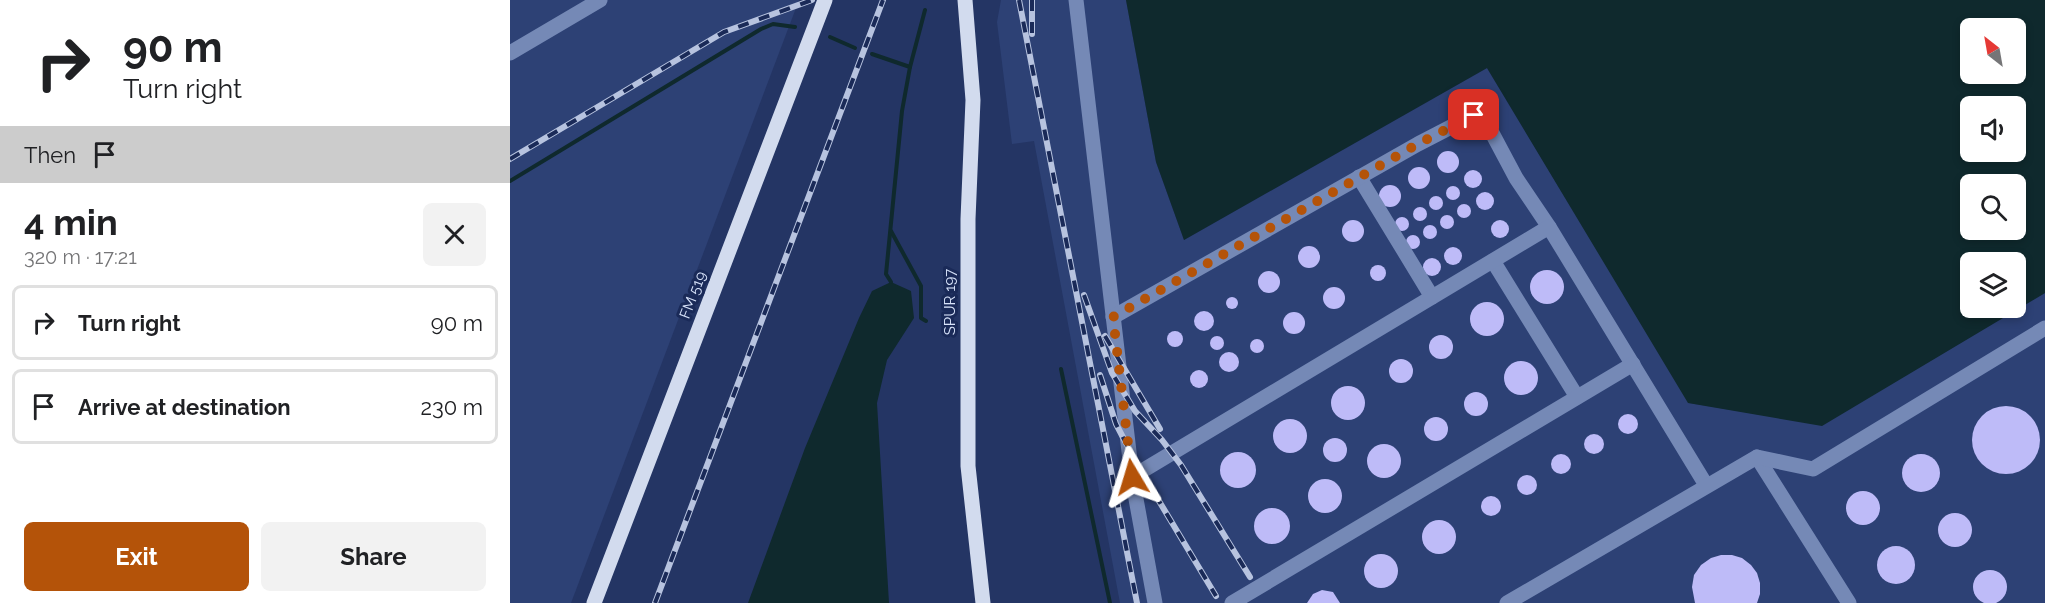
<!DOCTYPE html>
<html lang="en">
<head>
<meta charset="utf-8">
<style>
  :root { --surface:#fff; --page:#f2f2f2; --text:#202124; --muted:#757577; --line:#e0e0e0; --accent:#b45309 }
  body { margin:0; font-family:Raleway,sans-serif; background:var(--page); color:var(--text); height:100vh; display:flex; flex-direction:column; font-size:22px; white-space:nowrap }
  * { box-sizing:border-box; margin:0 }
  p { font-size:20px; color:var(--muted) }
  .icon { flex:none; width:33px; height:33px; fill:none; stroke:currentColor; stroke-width:2; stroke-linecap:round; stroke-linejoin:round }
  .map { position:relative; flex:1; overflow:hidden }
  .side { display:flex; flex-direction:column; background:var(--surface); width:510px }
  .side>* { flex:none }
  .banner { background:#fff; color:var(--text); overflow:hidden }
  .needle { width:39px; rotate:329deg }
  .fabs { position:absolute; left:1450px; top:18px; display:grid; gap:12px }
  .fabs a { display:grid; place-items:center; width:66px; height:66px; border-radius:9px; background:var(--surface); box-shadow:0 3px 9px #0003; font-size:30px }
  .pin { position:absolute; display:grid; place-items:center; width:51px; height:51px; color:#fff; margin:-26px; border-radius:12px; box-shadow:0 3px 9px #0006 }
  .me { position:absolute; width:66px; margin:-33px; rotate:353deg; stroke-linejoin:round; filter:drop-shadow(0 0 4px #0008) }
  .turn { display:flex; align-items:center; gap:21px; height:126px; padding:0 24px; font-size:27px }
  .turn .icon { width:78px; height:78px; stroke-width:2.5 }
  .turn b { display:block; font-size:42px; line-height:51px }
  .then { display:flex; align-items:center; height:57px; padding:0 24px; background:#0003; gap:12px; font-size:22px }
  .round { display:grid; place-items:center; flex:none; width:63px; height:63px; border-radius:9px; background:var(--page) }
  .head { display:flex; align-items:center; justify-content:space-between; height:102px; padding:0 24px }
  h1 { font-size:36px; font-weight:700; line-height:45px }
  .action { display:flex; gap:12px; margin-top:auto; padding:12px 24px }
  .action a { flex:1; height:69px; border-radius:9px; background:var(--accent); color:#fff; font-size:24px; font-weight:700; line-height:69px; text-align:center }
  .action a+a { background:var(--page); color:var(--text) }
  ul { padding:0; list-style:none }
  li { display:flex; align-items:center; gap:18px; height:75px; margin:0 12px 9px; padding:0 12px; border:3px solid var(--line); border-radius:9px }
  li div { flex:1 }
  li b { display:block; font-size:22px }
  li em { font-style:normal }
  main { display:flex; flex:1; min-height:0 }
  .map>svg:first-child { display:block }
  .built { fill:#2d4175 }
  .water { fill:#0f292d; fill-rule:evenodd }
  .lines { fill:none; stroke-linecap:round; stroke-linejoin:round }
  .stream { stroke:#0f292d; stroke-width:4 }
  .building { fill:#bebbf8 }
  .minor { stroke:#7589b6; stroke-width:15 }
  .major { stroke:#d2dbee; stroke-width:15 }
  .rail-casing { stroke:#b7c3df; stroke-width:6 }
  .rail { stroke:#1a2a58; stroke-width:4; stroke-dasharray:11; stroke-linecap:butt }
  .route { stroke:#b45309; stroke-width:10; stroke-dasharray:0 18 }
  .labels { text-anchor:middle; stroke-width:6; stroke-linejoin:round; paint-order:stroke }
  .street-label { font-size:15px; fill:#d8e3fa; stroke:#1a2a58 }
</style>
</head>
<body>
<main>
<section class="side">
<div class="banner">
<div class="turn"><svg class="icon" aria-label="right" viewBox="0 0 24 24"><path d="M7 20v-9h11M14 6l5 5-5 5"/></svg><div><b>90 m</b>Turn right</div></div>
<div class="then">Then<svg class="icon" aria-label="arrive" viewBox="0 0 24 24"><path d="M6 21V4h12l-3 4 3 4H6"/></svg></div>
</div>
<div class="head"><div><h1>4 min</h1><p>320 m · 17:21</p></div><a class="round"><svg class="icon" aria-label="close" viewBox="0 0 24 24"><path d="M6 6l12 12M18 6L6 18"/></svg></a></div>
<ul>
<li><svg class="icon" aria-label="right" viewBox="0 0 24 24"><path d="M7 20v-9h11M14 6l5 5-5 5"/></svg><div><b>Turn right</b></div><em>90 m</em></li>
<li><svg class="icon" aria-label="arrive" viewBox="0 0 24 24"><path d="M6 21V4h12l-3 4 3 4H6"/></svg><div><b>Arrive at destination</b></div><em>230 m</em></li>
</ul>
<div class="action"><a>Exit</a><a>Share</a></div>
</section>
<div class="map">
<svg width="1535" height="603" viewBox="0 0 1535 603">
  <rect width="100%" height="100%" fill="#243564"/>
  <g class="built">
    <polygon points="0,0 289,0 61,603 0,603"/>
    <polygon points="491,0 616,0 646,162 674,240 977,68 1179,403 1312,425 1535,293 1535,603 610,603 524,141 502,144 487,22"/>
  </g>
  <g class="water">
    <path d="M616,0h919v293l-223,133 -134,-23 -201,-335 -303,172 -28,-78zM1461,28h45v46h-45zM1461,106h45v46h-45zM1461,184h45v46h-45zM1461,262h45v46h-45z"/>
    <polygon points="381,282 401,291 404,318 377,360 367,403 379,603 238,603 295,448 349,318 362,291"/>
  </g>
  <g class="lines">
    <g class="stream">
      <polyline points="320,37 345,48"/>
      <polyline points="362,54 400,67"/>
      <polyline points="0,181 251,29 263,24 285,27"/>
      <polyline points="381,231 411,286 411,318 416,321"/>
      <polyline points="381,282 376,274 392,111 400,67 415,10"/>
      <polyline points="551,369 600,603"/>
    </g>
  </g>
  <g class="building">
    <circle cx="938" cy="162" r="11"/>
    <circle cx="909" cy="178" r="11"/>
    <circle cx="963" cy="179" r="9"/>
    <circle cx="880" cy="196" r="11"/>
    <circle cx="943" cy="193" r="7"/>
    <circle cx="975" cy="201" r="9"/>
    <circle cx="926" cy="203" r="7"/>
    <circle cx="954" cy="211" r="7"/>
    <circle cx="910" cy="214" r="7"/>
    <circle cx="937" cy="222" r="7"/>
    <circle cx="892" cy="224" r="7"/>
    <circle cx="843" cy="231" r="11"/>
    <circle cx="990" cy="229" r="9"/>
    <circle cx="920" cy="232" r="7"/>
    <circle cx="903" cy="242" r="7"/>
    <circle cx="799" cy="257" r="11"/>
    <circle cx="943" cy="256" r="9"/>
    <circle cx="922" cy="267" r="9"/>
    <circle cx="868" cy="273" r="8"/>
    <circle cx="1037" cy="287" r="17"/>
    <circle cx="759" cy="282" r="11"/>
    <circle cx="824" cy="298" r="11"/>
    <circle cx="722" cy="303" r="6"/>
    <circle cx="977" cy="319" r="17"/>
    <circle cx="694" cy="321" r="10"/>
    <circle cx="784" cy="323" r="11"/>
    <circle cx="665" cy="339" r="8"/>
    <circle cx="931" cy="347" r="12"/>
    <circle cx="707" cy="343" r="7"/>
    <circle cx="747" cy="346" r="7"/>
    <circle cx="719" cy="362" r="10"/>
    <circle cx="891" cy="371" r="12"/>
    <circle cx="1011" cy="378" r="17"/>
    <circle cx="689" cy="379" r="9"/>
    <circle cx="838" cy="403" r="17"/>
    <circle cx="966" cy="404" r="12"/>
    <circle cx="1496" cy="440" r="34"/>
    <circle cx="1118" cy="424" r="10"/>
    <circle cx="926" cy="429" r="12"/>
    <circle cx="780" cy="436" r="17"/>
    <circle cx="1084" cy="444" r="10"/>
    <circle cx="825" cy="450" r="12"/>
    <circle cx="874" cy="461" r="17"/>
    <circle cx="728" cy="470" r="18"/>
    <circle cx="1051" cy="464" r="10"/>
    <circle cx="1411" cy="473" r="19"/>
    <circle cx="1017" cy="485" r="10"/>
    <circle cx="815" cy="496" r="17"/>
    <circle cx="1353" cy="508" r="17"/>
    <circle cx="981" cy="506" r="10"/>
    <circle cx="762" cy="526" r="18"/>
    <circle cx="1445" cy="530" r="17"/>
    <circle cx="929" cy="537" r="17"/>
    <circle cx="1386" cy="565" r="19"/>
    <circle cx="871" cy="571" r="17"/>
    <polygon points="1211,555 1222,555 1232,558 1241,565 1247,573 1250,583 1250,594 1247,603 1185,603 1182,587 1184,575 1191,565 1201,558"/>
    <circle cx="1480" cy="587" r="17"/>
    <polygon points="812,590 823,592 830,603 797,603 803,594"/>
  </g>
  <g class="lines">
    <g class="minor">
      <polyline points="566,0 622,477 645,603"/>
      <polyline points="0,53 90,0"/>
      <polyline points="849,177 922,297"/>
      <polyline points="983,261 1067,397"/>
      <polyline points="603,317 908,144 964,115 969,115 981,131 1006,178 1039,227"/>
      <polyline points="1247,457 1339,603"/>
      <polyline points="622,477 1039,227 1196,485"/>
      <polyline points="722,603 1123,364"/>
      <polyline points="997,603 1247,457 1303,469 1535,328"/>
    </g>
    <g class="major">
      <polyline points="455,0 463,100 458,219 458,466 473,603"/>
      <polyline points="84,603 315,0"/>
    </g>
    <defs>
      <g id="rail">
        <polyline points="509,0 627,603"/>
        <polyline points="522,0 522,34"/>
        <polyline points="0,159 214,32 302,0"/>
        <polyline points="574,295 602,373 625,411 652,440 671,465 740,577"/>
        <polyline points="595,336 650,429"/>
        <polyline points="590,375 606,424 628,466 706,596"/>
        <polyline points="145,603 373,0"/>
      </g>
    </defs>
    <use href="#rail" class="rail-casing"/>
    <use href="#rail" class="rail"/>
  </g>
  <g class="lines">
    <polyline class="route" points="622,477 603,317 908,144 964,115"/>
  </g>
  <g class="labels">
    <g class="street-label">
      <text transform="translate(183 295) rotate(-69)" y="5">FM 519</text>
      <text transform="translate(440 302) rotate(-90)" y="5">SPUR 197</text>
    </g>
  </g>
</svg>
<div class="fabs">
<a><svg class="needle" viewBox="-14 -14 28 28"><path d="M0-13l5 13h-10z" fill="#e53935"/><path d="M0 13l5-13h-10z" fill="#757577"/></svg></a>
<a><svg class="icon" aria-label="sound" viewBox="0 0 24 24"><path d="M4 9h4l5-4v14l-5-4H4zM17 9q2 3 0 6"/></svg></a>
<a><svg class="icon" aria-label="search" viewBox="0 0 24 24"><circle cx="10" cy="10" r="6"/><path d="M15 15l6 6"/></svg></a>
<a><svg class="icon" aria-label="layers" viewBox="0 0 24 24"><path d="M12 4l9 5-9 5-9-5zM3 14l9 5 9-5"/></svg></a>
</div>
<div class="pin" style="left:964px;top:115px;background:#d93025"><svg class="icon" aria-label="arrive" viewBox="0 0 24 24"><path d="M6 21V4h12l-3 4 3 4H6"/></svg></div>
<svg class="me" style="left:622px;top:477px" viewBox="-20 -20 40 40"><path d="M0-17L14 15 0 8-14 15z" fill="#b45309" stroke="#fff" stroke-width="4"/></svg>
</div>
</main>
</body>
</html>
